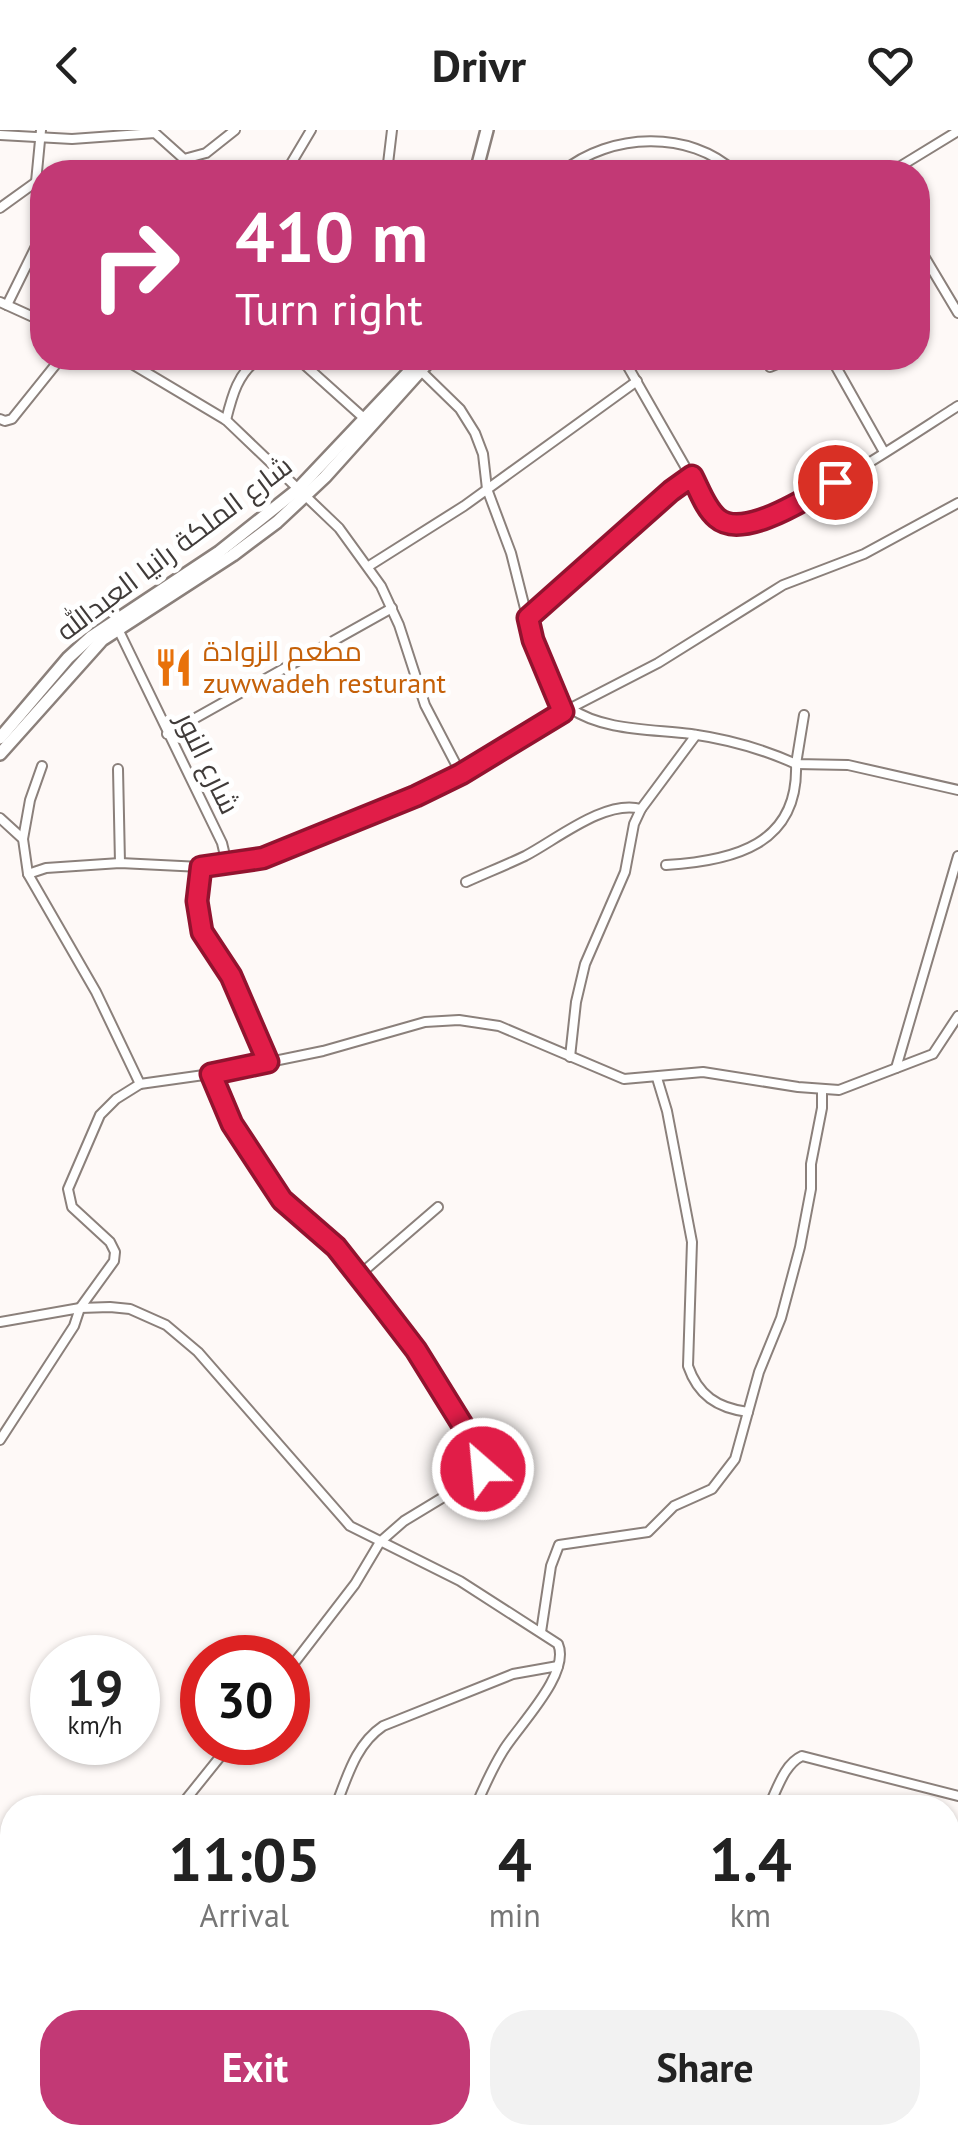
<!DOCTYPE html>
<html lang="en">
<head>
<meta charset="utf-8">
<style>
  :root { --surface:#fff; --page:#f2f2f2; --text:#222; --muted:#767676; --accent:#c23975 }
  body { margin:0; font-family:"PT Sans",Cairo,sans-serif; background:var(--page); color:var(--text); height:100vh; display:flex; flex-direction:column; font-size:38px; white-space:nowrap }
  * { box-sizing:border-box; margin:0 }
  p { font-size:32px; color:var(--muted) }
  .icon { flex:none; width:55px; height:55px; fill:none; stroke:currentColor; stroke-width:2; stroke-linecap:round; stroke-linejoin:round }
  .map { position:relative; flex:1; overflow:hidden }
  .sheet { position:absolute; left:0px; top:1665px; width:960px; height:350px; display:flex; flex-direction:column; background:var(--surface); border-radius:40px 40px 0 0; box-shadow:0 2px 8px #0004 }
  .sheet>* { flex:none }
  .top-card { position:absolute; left:30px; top:30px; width:900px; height:210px; border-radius:40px; box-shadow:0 2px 8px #0004; background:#c23975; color:#fff; overflow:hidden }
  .speed { position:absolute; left:30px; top:1505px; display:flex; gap:20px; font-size:50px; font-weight:700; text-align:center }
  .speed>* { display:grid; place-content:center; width:130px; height:130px; border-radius:50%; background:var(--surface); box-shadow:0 2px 8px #0004; line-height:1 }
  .speed small { font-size:25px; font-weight:400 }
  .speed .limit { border:15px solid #d22; background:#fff; color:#111 }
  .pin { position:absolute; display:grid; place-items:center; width:85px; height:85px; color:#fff; margin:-42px; border:5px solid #fff; border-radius:50%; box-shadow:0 2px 10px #0007 }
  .me { position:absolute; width:110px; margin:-55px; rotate:333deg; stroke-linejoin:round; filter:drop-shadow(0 0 8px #0008) }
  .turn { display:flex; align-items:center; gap:35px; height:210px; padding:0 40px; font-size:45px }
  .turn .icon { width:130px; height:130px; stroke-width:2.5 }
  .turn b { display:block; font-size:70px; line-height:85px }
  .eta { display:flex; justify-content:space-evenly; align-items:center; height:170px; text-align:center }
  .eta b { font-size:60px; font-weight:700; line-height:70px }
  .button { display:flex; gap:20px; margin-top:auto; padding:20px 40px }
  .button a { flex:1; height:115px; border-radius:40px; background:var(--accent); color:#fff; font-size:40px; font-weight:700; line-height:115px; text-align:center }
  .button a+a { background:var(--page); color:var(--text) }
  header { display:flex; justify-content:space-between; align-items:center; height:130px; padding:0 40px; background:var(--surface); font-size:45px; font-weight:700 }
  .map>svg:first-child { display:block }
  .forest { fill:url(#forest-crowns) }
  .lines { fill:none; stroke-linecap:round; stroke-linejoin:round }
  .minor-casing { stroke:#8b807b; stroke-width:12 }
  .secondary-casing { stroke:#8b807b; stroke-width:16 }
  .minor { stroke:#fff; stroke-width:8 }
  .secondary { stroke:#fff; stroke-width:11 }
  .route-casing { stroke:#92132f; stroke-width:25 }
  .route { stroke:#e11d48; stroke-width:18 }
  .labels { text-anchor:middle; stroke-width:10; stroke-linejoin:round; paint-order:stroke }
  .street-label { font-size:28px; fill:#403b39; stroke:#fff }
  .food-label { font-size:28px; fill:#c56008; stroke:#fff; text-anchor:start }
</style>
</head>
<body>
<header><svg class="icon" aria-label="back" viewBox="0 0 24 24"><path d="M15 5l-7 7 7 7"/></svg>Drivr<svg class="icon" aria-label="heart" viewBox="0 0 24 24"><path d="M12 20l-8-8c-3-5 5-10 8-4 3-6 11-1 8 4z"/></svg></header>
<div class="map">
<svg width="958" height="2015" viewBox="0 0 958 2015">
  <defs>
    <pattern id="forest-crowns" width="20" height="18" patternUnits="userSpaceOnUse" patternTransform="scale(2.5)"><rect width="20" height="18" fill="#d5e4ae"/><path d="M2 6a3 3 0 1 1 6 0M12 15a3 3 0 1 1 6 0" fill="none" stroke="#b8c496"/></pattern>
  </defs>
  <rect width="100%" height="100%" fill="#fef9f7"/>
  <polygon class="forest" points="338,2003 485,2003 554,2015 330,2015"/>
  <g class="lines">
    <defs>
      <g id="minor">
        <polyline points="41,0 36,52 42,64"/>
        <polyline points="0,5 72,9 155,3 184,29 206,23 235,0"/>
        <polyline points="286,42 311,0"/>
        <polyline points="387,42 392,0"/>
        <path d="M562,42c49,-40 128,-42 173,0"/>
        <polyline points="891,42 958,1"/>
        <polyline points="0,78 36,52"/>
        <polyline points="918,116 958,183"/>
        <polyline points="0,172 42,191"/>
        <polyline points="7,175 42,104"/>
        <polyline points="122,228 226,290 339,398 381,456 399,495 425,575 461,644"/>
        <polyline points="297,228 366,290"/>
        <path d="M623,228l87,152c7,8 13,15 25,16 40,3 183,-95 223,-120"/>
        <polyline points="831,228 884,322"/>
        <polyline points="770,237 792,228"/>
        <polyline points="422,242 460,279 475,303 483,324 487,359 511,423 533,510 563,582"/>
        <polyline points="0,289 5,291 12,289 61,228"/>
        <path d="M226,290c6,-24 12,-48 34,-62"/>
        <polyline points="369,436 464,376 637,251"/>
        <polyline points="528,488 671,361 693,346"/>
        <polyline points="118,499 222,713 227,734"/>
        <path d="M570,578c33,23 82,21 121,26 35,5 72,15 105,30 3,81 -63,97 -130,101"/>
        <polyline points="804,585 796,634 848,635 958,660"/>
        <polyline points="167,604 392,478"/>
        <polyline points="118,639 120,733"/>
        <polyline points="0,688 23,709 28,744 96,862 140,954"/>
        <polyline points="23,709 30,670 42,636"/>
        <polyline points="201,737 197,771 202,802 231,846 267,932"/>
        <polyline points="28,744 46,738 120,733 201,737 263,728 296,717 461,644 563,582 658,533 783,455 864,424 958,373"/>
        <path d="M466,752c20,-9 40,-17 59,-26 31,-16 80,-57 116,-47l55,-74"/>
        <polyline points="570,927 576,872 585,834 625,742 634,694 641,679"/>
        <polyline points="896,938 958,726"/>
        <polyline points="211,944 232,994 282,1070 336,1117 402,1200 484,1332 475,1348 404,1391 380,1412 355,1454 288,1541"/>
        <path d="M657,948l10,33 25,131 -4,124c10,29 29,42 60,46"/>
        <polyline points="358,1146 438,1077"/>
        <path d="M0,1192l80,-14 30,-1 20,2 36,16 32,27 152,174 110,55 98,63c13,30 -40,82 -55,107 -11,18 -20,38 -28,57"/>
        <polyline points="0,1310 74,1196 80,1178 114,1131 115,1122 110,1112 72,1077 68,1059 100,985 116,969 140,954 211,944 323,921 425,892 459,890 499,896 624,949 703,942 798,957 839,960 933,924 958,886"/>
        <polyline points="541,1502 551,1436 559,1415 648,1402 674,1376 712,1359 735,1329 759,1242 781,1188 800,1117 811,1059 811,1034 822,978 822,960"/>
        <polyline points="179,1678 232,1612"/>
        <path d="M335,1678c12,-30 20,-63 48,-82l130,-52 45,-8"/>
        <path d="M768,1678c9,-18 16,-44 34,-52l156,40"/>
        <polyline points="0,1801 12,1804"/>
        <polyline points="948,1898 958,1900"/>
        <polyline points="948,1973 958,1975"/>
        <polyline points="584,2015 588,2002"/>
      </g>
      <g id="secondary">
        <polyline points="476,42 487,0"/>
        <polyline points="0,608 68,528 91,507 219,422 297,360 422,228"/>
        <polyline points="0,624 102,510 233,425 277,392 325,347 432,228"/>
      </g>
    </defs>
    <use href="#minor" class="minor-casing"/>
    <use href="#secondary" class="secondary-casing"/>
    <use href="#minor" class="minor"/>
    <use href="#secondary" class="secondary"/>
  </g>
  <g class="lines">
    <defs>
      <path id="route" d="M483,1339l1,-7 -6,-12 -62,-100 -36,-47 -44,-56 -54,-47 -50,-76 -21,-50 57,-12 -37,-86 -29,-44 -5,-31 4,-34 62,-9 153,-62 45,-22 102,-62 -30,-72 -5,-22 143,-127 21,-15c7,13 13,32 25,42 26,23 93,-22 118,-36"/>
    </defs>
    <use href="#route" class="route-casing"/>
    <use href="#route" class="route"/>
  </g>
  <defs>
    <symbol id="restaurant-bare" viewBox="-9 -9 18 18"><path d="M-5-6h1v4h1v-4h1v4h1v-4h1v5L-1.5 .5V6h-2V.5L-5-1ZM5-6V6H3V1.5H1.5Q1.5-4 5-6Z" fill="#e8710a" stroke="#fff" stroke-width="2.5" paint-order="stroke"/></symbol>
  </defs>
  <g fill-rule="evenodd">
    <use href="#restaurant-bare" x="146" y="510" width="55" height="55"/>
  </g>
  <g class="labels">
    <g class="street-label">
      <text transform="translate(174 418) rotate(-37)" y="10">شارع الملكة رانيا العبدالله</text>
      <text transform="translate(208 633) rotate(64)" y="10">شارع النور</text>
    </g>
    <g class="food-label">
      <text x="203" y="531">مطعم الزوادة<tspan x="203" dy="32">zuwwadeh resturant</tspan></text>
    </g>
  </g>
</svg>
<div class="speed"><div>19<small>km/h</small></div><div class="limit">30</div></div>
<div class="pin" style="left:835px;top:352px;background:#d93025"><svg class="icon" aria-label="arrive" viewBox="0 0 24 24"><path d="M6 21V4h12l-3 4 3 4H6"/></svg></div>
<svg class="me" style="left:483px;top:1339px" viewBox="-20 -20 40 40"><circle r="17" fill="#e11d48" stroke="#fff" stroke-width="3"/><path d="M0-11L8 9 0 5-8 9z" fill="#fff"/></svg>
<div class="top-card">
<div class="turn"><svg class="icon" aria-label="right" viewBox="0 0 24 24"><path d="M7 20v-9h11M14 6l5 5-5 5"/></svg><div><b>410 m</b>Turn right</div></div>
</div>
<section class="sheet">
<div class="eta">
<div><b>11:05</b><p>Arrival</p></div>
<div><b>4</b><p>min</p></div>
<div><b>1.4</b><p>km</p></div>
</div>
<div class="button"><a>Exit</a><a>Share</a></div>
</section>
</div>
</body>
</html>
